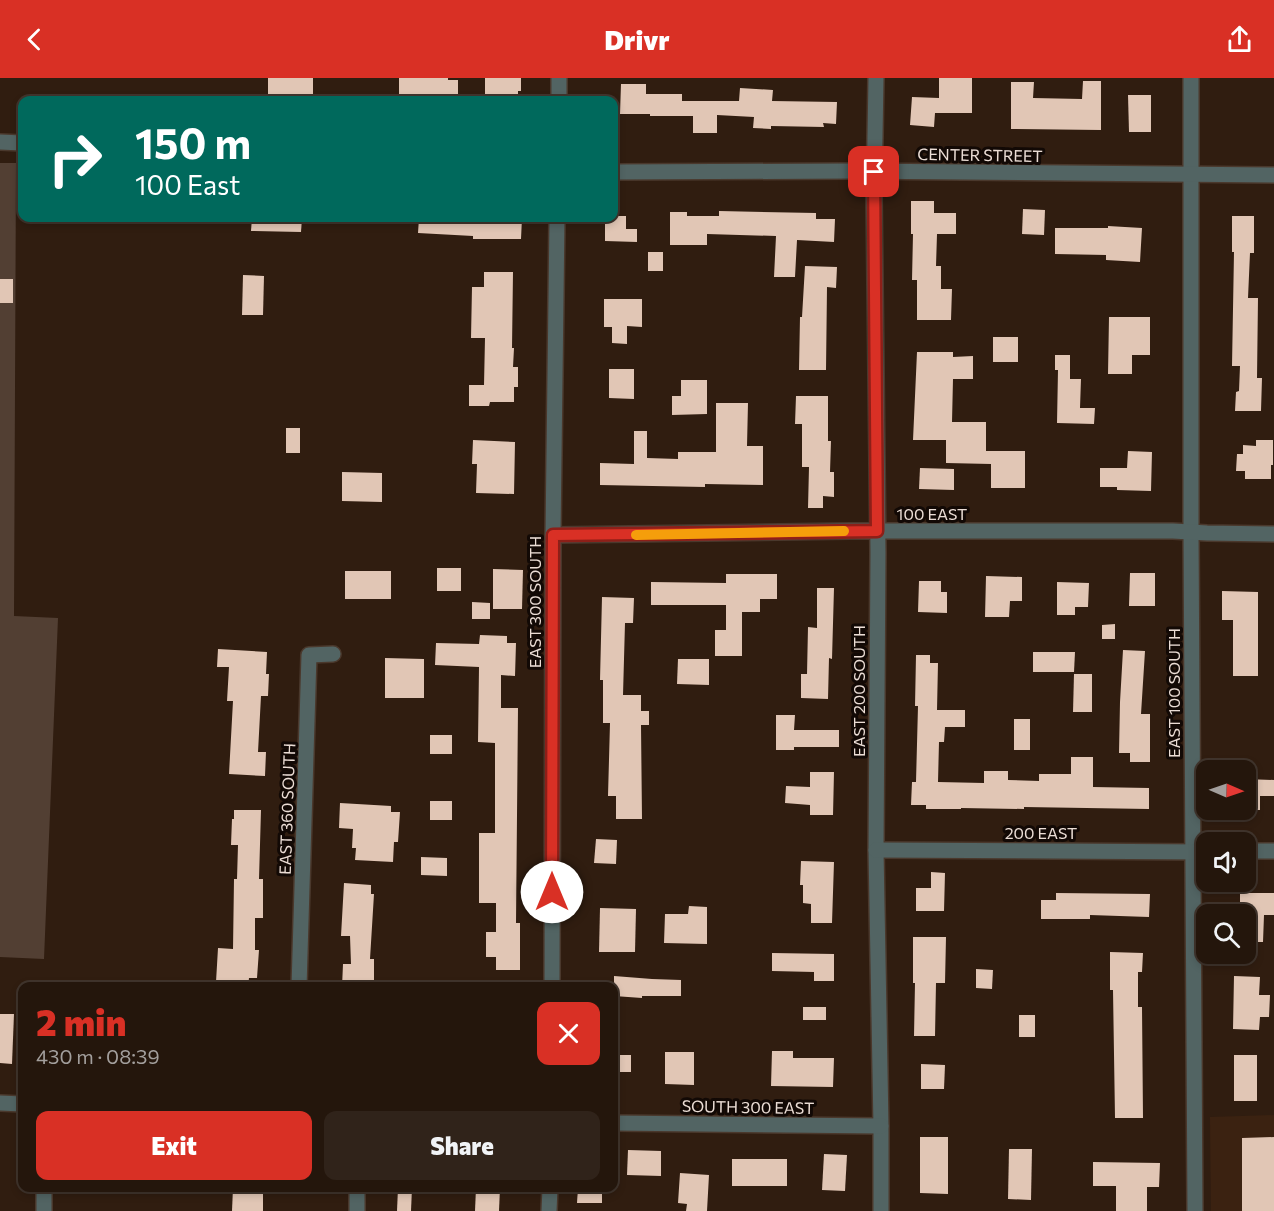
<!DOCTYPE html>
<html lang="en">
<head>
<meta charset="utf-8">
<style>
  :root { --surface:#24160c; --page:#30231a; --text:#f1f3f6; --muted:#a39f9d; --line:#41352d; --accent:#d93025 }
  body { margin:0; font-family:Commissioner,sans-serif; background:var(--page); color:var(--text); height:100vh; display:flex; flex-direction:column; font-size:22px; white-space:nowrap }
  * { box-sizing:border-box; margin:0 }
  p { font-size:20px; color:var(--muted) }
  .icon { flex:none; width:33px; height:33px; fill:none; stroke:currentColor; stroke-width:2; stroke-linecap:round; stroke-linejoin:round }
  .map { position:relative; flex:1; overflow:hidden }
  .side { position:absolute; left:18px; top:904px; width:600px; height:210px; display:flex; flex-direction:column; background:var(--surface); border-radius:12px; box-shadow:0 3px 9px #0003,0 0 0 2px var(--line) }
  .side>* { flex:none }
  .top-card { position:absolute; left:18px; top:18px; width:600px; height:126px; border-radius:12px; box-shadow:0 3px 9px #0003,0 0 0 2px var(--line); background:#00695c; color:#fff; overflow:hidden }
  .needle { width:39px; rotate:92deg }
  .buttons { position:absolute; left:1196px; top:682px; display:grid; gap:12px }
  .buttons a { display:grid; place-items:center; width:60px; height:60px; border-radius:12px; background:var(--surface); box-shadow:0 3px 9px #0003,0 0 0 2px var(--line); font-size:30px }
  .pin { position:absolute; display:grid; place-items:center; width:51px; height:51px; color:#fff; margin:-26px; border-radius:12px; box-shadow:0 3px 9px #0006 }
  .me { position:absolute; width:66px; margin:-33px; rotate:0deg; stroke-linejoin:round; filter:drop-shadow(0 0 4px #0008) }
  .turn { display:flex; align-items:center; gap:21px; height:126px; padding:0 18px; font-size:27px }
  .turn .icon { width:78px; height:78px; stroke-width:2.5 }
  .turn b { display:block; font-size:42px; line-height:51px }
  .round { display:grid; place-items:center; flex:none; width:63px; height:63px; border-radius:12px; background:var(--page) }
  .headline { display:flex; align-items:center; justify-content:space-between; height:102px; padding:0 18px }
  h1 { font-size:36px; font-weight:800; line-height:45px; color:var(--accent) }
  .cta { display:flex; gap:12px; margin-top:auto; padding:12px 18px }
  .cta a { flex:1; height:69px; border-radius:12px; background:var(--accent); color:#fff; font-size:24px; font-weight:800; line-height:69px; text-align:center }
  .cta a+a { background:var(--page); color:var(--text) }
  header { display:flex; justify-content:space-between; align-items:center; height:78px; padding:0 18px; background:var(--accent); color:#fff; font-size:27px; font-weight:800 }
  .map>svg:first-child { display:block }
  .built { fill:#3b2211 }
  .green { fill:#523f33 }
  .building { fill:#e1c6b5 }
  .lines { fill:none; stroke-linecap:round; stroke-linejoin:round }
  .minor-casing { stroke:#4a382c; stroke-width:18 }
  .minor { stroke:#526463; stroke-width:15 }
  .route-casing { stroke:#8d1f18; stroke-width:15 }
  .route { stroke:#d93025; stroke-width:10 }
  .slow { stroke:#f59e0b; stroke-width:10 }
  .labels { text-anchor:middle; stroke-width:6; stroke-linejoin:round; paint-order:stroke }
  .street-label { font-size:16px; fill:#ebddd5; stroke:#120905 }
</style>
</head>
<body>
<header><svg class="icon" aria-label="back" viewBox="0 0 24 24"><path d="M15 5l-7 7 7 7"/></svg>Drivr<svg class="icon" aria-label="share" viewBox="0 0 24 24"><path d="M12 15V3M7 8l5-5 5 5M5 13v7h14v-7"/></svg></header>
<div class="map">
<svg width="1274" height="1133" viewBox="0 0 1274 1133">
  <rect width="100%" height="100%" fill="#301d10"/>
  <polygon class="built" points="1274,1037 1274,1133 1211,1133 1210,1039"/>
  <polygon class="green" points="0,85 16,85 14,538 58,540 44,881 0,879"/>
  <g class="building">
    <polygon points="268,0 313,0 313,20 290,20 290,22 268,22"/>
    <polygon points="399,0 448,0 448,2 458,2 458,22 399,22"/>
    <polygon points="485,0 521,0 521,13 518,13 518,22 485,22"/>
    <polygon points="939,0 972,0 972,35 935,35 934,49 910,47 912,19 939,20"/>
    <polygon points="1083,3 1101,3 1101,52 1011,51 1011,4 1034,4 1033,20 1082,21"/>
    <polygon points="621,6 646,6 646,16 682,16 682,23 739,23 740,10 773,12 772,23 837,24 836,46 823,45 824,49 771,48 771,51 753,50 754,39 717,37 717,55 693,55 693,38 650,38 650,36 620,36"/>
    <polygon points="1128,17 1151,17 1151,54 1129,54"/>
    <polygon points="911,123 934,123 934,135 956,135 956,156 937,156 936,188 941,188 941,211 952,211 951,242 917,242 917,202 912,202 913,156 911,156"/>
    <polygon points="1023,131 1045,132 1044,157 1022,156"/>
    <polygon points="719,133 816,135 816,141 835,141 834,164 797,162 795,199 774,199 776,158 707,156 707,167 670,167 670,134 687,134 687,138 719,138"/>
    <polygon points="614,138 626,138 626,151 637,151 637,164 605,163 605,140 614,140"/>
    <polygon points="1232,138 1254,138 1254,175 1250,175 1248,220 1258,220 1257,300 1262,300 1261,333 1235,333 1236,314 1239,313 1240,288 1232,288 1234,174 1232,174"/>
    <polygon points="252,140 302,140 301,154 251,153"/>
    <polygon points="419,140 522,140 521,161 473,161 473,158 418,155"/>
    <polygon points="1108,148 1142,150 1140,184 1106,182 1106,177 1055,176 1055,150 1108,150"/>
    <rect x="648" y="174" width="15" height="19"/>
    <polygon points="805,188 837,189 836,210 827,209 826,292 799,292 800,239 802,239"/>
    <polygon points="484,194 513,194 512,270 514,270 513,289 518,289 518,309 514,309 514,324 490,324 489,328 469,328 469,307 484,307 485,260 471,260 472,209 484,209"/>
    <polygon points="243,197 264,198 263,237 242,237"/>
    <rect x="0" y="201" width="13" height="24"/>
    <polygon points="604,221 642,221 642,249 627,248 627,266 612,265 612,249 604,249"/>
    <polygon points="1109,239 1150,239 1150,277 1132,277 1132,296 1108,296"/>
    <rect x="993" y="259" width="25" height="25"/>
    <polygon points="917,274 953,274 953,279 973,278 973,301 953,301 952,344 986,344 986,373 1025,373 1025,410 991,410 991,386 946,385 946,362 913,362"/>
    <polygon points="1055,277 1070,277 1070,301 1081,301 1080,330 1095,330 1094,346 1057,345 1058,292 1055,292"/>
    <polygon points="609,291 634,291 634,321 609,320"/>
    <polygon points="681,302 707,302 707,336 672,337 672,318 681,318"/>
    <polygon points="796,318 828,318 828,363 831,363 830,394 834,394 834,419 823,418 823,430 808,430 809,389 802,389 802,346 795,346"/>
    <polygon points="716,325 748,325 747,368 763,368 763,407 705,406 705,409 600,407 600,385 634,386 634,353 647,353 647,380 678,381 678,374 716,374"/>
    <rect x="286" y="350" width="14" height="25"/>
    <polygon points="473,362 515,364 514,416 476,415 477,386 472,386"/>
    <polygon points="1256,362 1273,362 1273,387 1271,387 1271,401 1245,401 1245,393 1236,393 1237,376 1243,376 1243,367 1256,368"/>
    <polygon points="1128,373 1152,374 1151,413 1117,412 1117,409 1100,409 1100,390 1127,390"/>
    <polygon points="920,390 954,391 954,412 919,411"/>
    <polygon points="342,394 382,395 382,424 342,423"/>
    <rect x="437" y="490" width="24" height="23"/>
    <polygon points="493,491 523,492 522,531 493,531"/>
    <rect x="345" y="493" width="46" height="28"/>
    <polygon points="1130,495 1155,495 1155,528 1129,528"/>
    <polygon points="726,496 777,496 777,521 760,521 760,534 742,534 742,578 715,578 715,552 726,552 726,527 651,527 651,504 726,505"/>
    <polygon points="986,498 1022,499 1022,523 1010,523 1009,539 985,539"/>
    <polygon points="919,503 941,503 941,514 947,514 947,535 918,534"/>
    <polygon points="1057,504 1089,505 1088,529 1075,529 1075,537 1057,537"/>
    <polygon points="817,510 834,510 832,581 829,580 828,621 801,620 801,596 807,596 808,549 817,550"/>
    <polygon points="1222,513 1258,514 1258,598 1233,598 1233,542 1222,542"/>
    <polygon points="602,519 634,520 633,545 625,545 623,617 641,617 641,633 649,633 649,647 641,647 642,741 616,741 616,718 608,718 610,645 603,645 603,602 600,602"/>
    <polygon points="472,524 490,525 490,541 472,541"/>
    <polygon points="1115,546 1115,561 1102,561 1102,547"/>
    <polygon points="480,557 507,558 507,565 516,565 515,598 501,597 501,630 518,630 516,845 520,845 520,892 496,892 496,879 486,879 486,854 496,854 496,825 479,825 479,755 495,755 495,665 478,664 479,589 435,587 436,565 479,566"/>
    <polygon points="218,571 267,574 266,596 269,596 268,618 261,618 258,674 266,674 265,698 229,696 233,623 227,623 229,589 217,589"/>
    <polygon points="1123,572 1145,573 1141,636 1150,636 1150,684 1130,684 1130,675 1119,675 1120,624"/>
    <polygon points="1033,574 1075,574 1074,594 1033,594"/>
    <polygon points="916,577 930,577 930,585 938,585 937,632 965,632 965,649 945,649 944,664 939,664 938,704 984,705 984,693 1008,693 1008,702 1039,703 1039,696 1071,696 1071,679 1093,679 1093,709 1149,710 1149,731 1024,729 1024,731 961,730 961,731 926,731 926,727 911,727 912,704 916,704 918,628 915,628"/>
    <polygon points="385,580 424,581 424,620 385,620"/>
    <polygon points="678,581 709,581 709,607 677,606"/>
    <polygon points="1074,596 1092,596 1092,634 1073,634"/>
    <polygon points="776,637 795,637 794,652 839,652 839,669 794,669 794,672 776,672"/>
    <rect x="1014" y="641" width="16" height="31"/>
    <rect x="430" y="657" width="22" height="19"/>
    <polygon points="810,694 834,694 833,737 810,737 810,727 785,725 786,708 810,709"/>
    <polygon points="1245,701 1274,702 1274,718 1260,718 1260,732 1245,732"/>
    <rect x="430" y="723" width="22" height="19"/>
    <polygon points="340,725 391,728 391,734 400,734 398,764 394,764 393,784 355,782 356,770 352,770 353,751 339,750"/>
    <polygon points="234,732 261,732 259,801 263,801 263,840 255,840 255,872 259,872 257,900 249,900 248,909 223,909 223,904 216,904 218,870 233,871 234,801 237,801 238,767 231,767 232,741 234,741"/>
    <polygon points="596,761 617,762 616,786 594,785"/>
    <polygon points="421,779 447,780 447,798 421,797"/>
    <polygon points="801,783 834,784 832,845 811,845 811,826 803,825 803,807 800,807"/>
    <polygon points="931,794 945,795 944,833 916,833 916,810 931,810"/>
    <polygon points="344,805 371,807 371,816 374,816 370,881 374,881 374,909 342,909 343,886 351,886 350,858 341,858"/>
    <polygon points="1056,815 1150,816 1149,839 1090,837 1090,841 1041,841 1041,822 1056,822"/>
    <polygon points="1240,815 1274,815 1274,837 1264,837 1263,864 1246,864 1245,837 1240,837"/>
    <polygon points="689,828 707,829 707,866 664,865 665,836 688,836"/>
    <polygon points="600,830 636,831 635,874 599,874"/>
    <polygon points="913,859 946,859 945,905 936,905 935,958 914,958 915,905 913,905"/>
    <polygon points="1110,874 1143,875 1142,894 1138,894 1138,929 1142,929 1143,1040 1115,1040 1113,912 1110,912"/>
    <polygon points="772,875 834,876 834,903 814,903 814,894 772,893"/>
    <polygon points="976,891 993,892 992,911 976,910"/>
    <polygon points="614,898 652,901 681,902 681,918 642,918 642,920 614,918"/>
    <polygon points="1234,898 1260,899 1259,917 1270,917 1269,939 1260,939 1259,952 1233,951"/>
    <rect x="803" y="929" width="23" height="13"/>
    <polygon points="0,936 14,936 12,986 0,985"/>
    <rect x="1019" y="937" width="16" height="22"/>
    <polygon points="772,973 793,973 793,980 834,980 833,1009 771,1008"/>
    <polygon points="665,974 694,974 694,1007 665,1006"/>
    <rect x="614" y="977" width="17" height="17"/>
    <rect x="1234" y="977" width="23" height="46"/>
    <polygon points="921,986 945,987 944,1011 921,1011"/>
    <polygon points="920,1059 948,1059 948,1116 920,1115"/>
    <polygon points="1274,1059 1274,1133 1242,1133 1242,1060"/>
    <polygon points="1009,1071 1032,1071 1031,1122 1008,1121"/>
    <polygon points="628,1072 661,1073 661,1098 627,1097"/>
    <polygon points="824,1076 847,1077 845,1113 822,1112"/>
    <rect x="732" y="1081" width="55" height="27"/>
    <polygon points="1093,1084 1160,1085 1159,1109 1147,1109 1147,1133 1116,1133 1116,1108 1093,1108"/>
    <polygon points="680,1095 709,1097 707,1133 686,1133 687,1126 678,1125"/>
    <polygon points="233,1110 263,1110 263,1133 232,1133"/>
    <polygon points="398,1110 412,1110 411,1133 397,1133"/>
    <polygon points="476,1110 500,1110 499,1133 475,1133"/>
    <polygon points="578,1110 602,1110 602,1125 577,1125"/>
  </g>
  <g class="lines">
    <defs>
      <g id="minor">
        <polyline points="876,0 874,116 878,475 876,772 881,1048 881,1133"/>
        <polyline points="1191,0 1191,454 1195,1133"/>
        <polyline points="559,22 559,0"/>
        <polyline points="0,64 22,65"/>
        <polyline points="614,94 853,93 1274,97"/>
        <polyline points="553,457 850,453 1173,453 1207,455 1274,456"/>
        <polyline points="876,772 1206,774"/>
        <polyline points="1245,773 1274,773"/>
        <polyline points="299,909 309,577 333,576"/>
        <polyline points="552,909 553,457 557,140"/>
        <polyline points="0,1025 22,1026"/>
        <polyline points="614,1045 881,1048"/>
        <polyline points="44,1133 44,1110"/>
        <polyline points="357,1133 357,1110"/>
        <polyline points="549,1133 550,1110"/>
      </g>
    </defs>
    <use href="#minor" class="minor-casing"/>
    <use href="#minor" class="minor"/>
  </g>
  <g class="lines">
    <defs>
      <polyline id="route" points="552,814 553,457 877,453 874,94"/>
    </defs>
    <use href="#route" class="route-casing"/>
    <use href="#route" class="route"/>
    <polyline class="slow" points="636,457 844,453"/>
  </g>
  <g class="labels">
    <g class="street-label">
      <text transform="translate(980 77) rotate(1)" y="6">CENTER STREET</text>
      <text x="932" y="442">100 EAST</text>
      <text transform="translate(535 524) rotate(-90)" y="6">EAST 300 SOUTH</text>
      <text transform="translate(859 613) rotate(-90)" y="6">EAST 200 SOUTH</text>
      <text transform="translate(1174 615) rotate(-90)" y="6">EAST 100 SOUTH</text>
      <text transform="translate(287 731) rotate(-88)" y="6">EAST 360 SOUTH</text>
      <text x="1041" y="761">200 EAST</text>
      <text transform="translate(748 1029) rotate(1)" y="6">SOUTH 300 EAST</text>
    </g>
  </g>
</svg>
<div class="buttons">
<a><svg class="needle" viewBox="-14 -14 28 28"><path d="M0-13l5 13h-10z" fill="#e53935"/><path d="M0 13l5-13h-10z" fill="#a39f9d"/></svg></a>
<a><svg class="icon" aria-label="sound" viewBox="0 0 24 24"><path d="M4 9h4l5-4v14l-5-4H4zM17 9q2 3 0 6"/></svg></a>
<a><svg class="icon" aria-label="search" viewBox="0 0 24 24"><circle cx="10" cy="10" r="6"/><path d="M15 15l6 6"/></svg></a>
</div>
<div class="pin" style="left:874px;top:94px;background:#d93025"><svg class="icon" aria-label="arrive" viewBox="0 0 24 24"><path d="M6 21V4h12l-3 4 3 4H6"/></svg></div>
<svg class="me" style="left:552px;top:814px" viewBox="-20 -20 40 40"><circle r="19" fill="#fff"/><path d="M0-13L10 11 0 6-10 11z" fill="#d93025"/></svg>
<div class="top-card">
<div class="turn"><svg class="icon" aria-label="right" viewBox="0 0 24 24"><path d="M7 20v-9h11M14 6l5 5-5 5"/></svg><div><b>150 m</b>100 East</div></div>
</div>
<section class="side">
<div class="headline"><div><h1>2 min</h1><p>430 m · 08:39</p></div><a class="round" style="background:#d93025;color:#fff"><svg class="icon" aria-label="close" viewBox="0 0 24 24"><path d="M6 6l12 12M18 6L6 18"/></svg></a></div>
<div class="cta"><a>Exit</a><a>Share</a></div>
</section>
</div>
</body>
</html>
